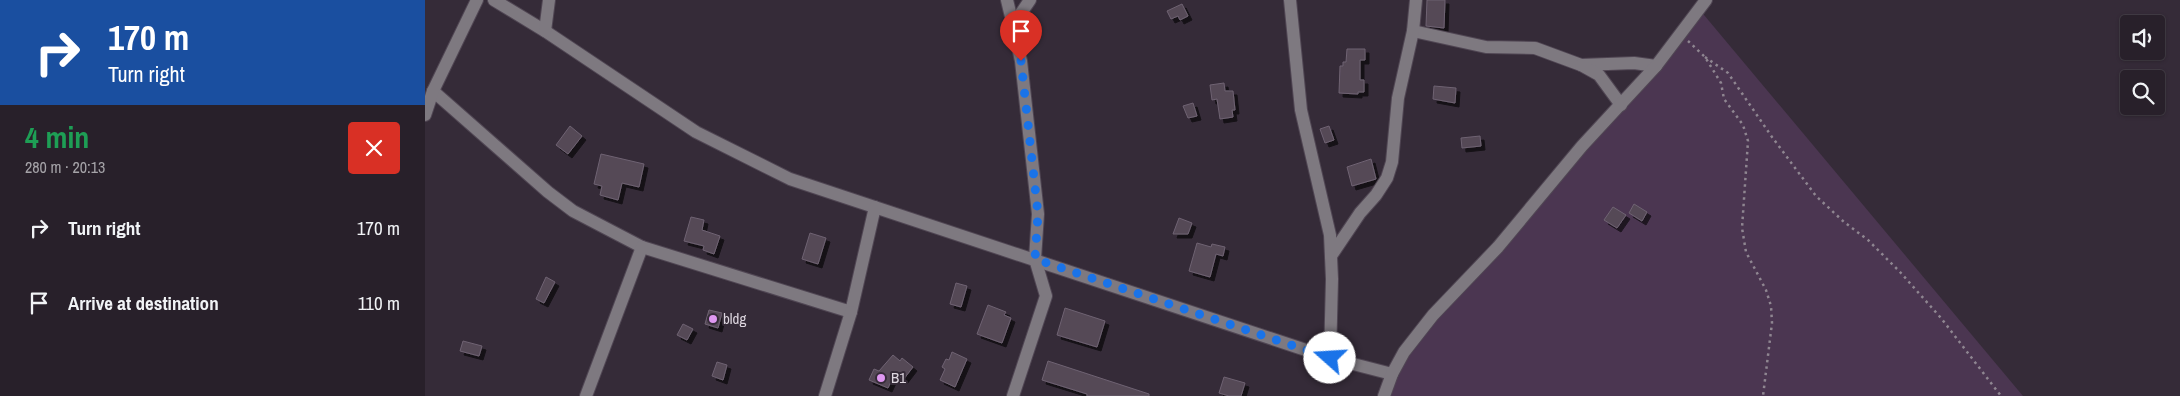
<!DOCTYPE html>
<html lang="en">
<head>
<meta charset="utf-8">
<style>
  :root { --surface:#28202a; --page:#302832; --text:#f1f3f6; --muted:#a5a3a8; --line:#443e47 }
  body { margin:0; font-family:"Archivo Narrow",sans-serif; background:var(--page); color:var(--text); height:100vh; display:flex; flex-direction:column; font-size:19px; white-space:nowrap }
  * { box-sizing:border-box; margin:0 }
  p { font-size:16px; color:var(--muted) }
  .icon { flex:none; width:28px; height:28px; fill:none; stroke:currentColor; stroke-width:2; stroke-linecap:round; stroke-linejoin:round }
  .map { position:relative; flex:1; overflow:hidden }
  .side { display:flex; flex-direction:column; background:var(--surface); width:425px }
  .side>* { flex:none }
  .guide { background:#1a4fa0; color:#fff; overflow:hidden }
  .tools { position:absolute; left:1695px; top:15px; display:grid; gap:10px }
  .tools a { display:grid; place-items:center; width:45px; height:45px; border-radius:5px; background:var(--surface); box-shadow:0 1px 4px #0004,0 0 0 1px var(--line); font-size:25px }
  .pin { position:absolute; display:grid; place-items:center; width:42px; height:42px; color:#fff; margin:-51px -21px; border-radius:50% 50% 50% 0; rotate:-45deg; box-shadow:0 0 5px #0007 }
  .pin .icon { rotate:45deg }
  .me { position:absolute; width:55px; margin:-28px; rotate:289deg; stroke-linejoin:round; filter:drop-shadow(0 0 4px #0008) }
  .turn { display:flex; align-items:center; gap:18px; height:105px; padding:0 25px; font-size:22px }
  .turn .icon { width:65px; height:65px; stroke-width:2.5 }
  .turn b { display:block; font-size:35px; line-height:42px }
  .round { display:grid; place-items:center; flex:none; width:52px; height:52px; border-radius:5px; background:var(--page) }
  .head { display:flex; align-items:center; justify-content:space-between; height:85px; padding:0 25px }
  h1 { font-size:30px; font-weight:800; line-height:38px; color:#1e9e55 }
  ul { padding:0; list-style:none }
  li { display:flex; align-items:center; gap:15px; height:75px; padding:0 25px }
  li div { flex:1 }
  li b { display:block; font-size:19px }
  li em { font-style:normal }
  main { display:flex; flex:1; min-height:0 }
  .map>svg:first-child { display:block }
  .green { fill:#4b3651 }
  .building { fill:#544857; stroke:#6f6372; filter:url(#shadow) }
  .lines { fill:none; stroke-linecap:round; stroke-linejoin:round }
  .minor-casing { stroke:#504653; stroke-width:14 }
  .path { stroke:#8f8691; stroke-width:2.5; stroke-dasharray:2.5 4; stroke-linecap:butt }
  .minor { stroke:#7e7980; stroke-width:12 }
  .route { stroke:#1a73e8; stroke-width:9; stroke-dasharray:0 16.2 }
  .poi-dot { fill:#df98f1; stroke:#352b38; stroke-width:2 }
  .labels { text-anchor:middle; stroke-width:4; stroke-linejoin:round; paint-order:stroke }
  .poi-label { font-size:15px; fill:#ddd6df; stroke:#352b38; text-anchor:start }
</style>
</head>
<body>
<main>
<section class="side">
<div class="guide">
<div class="turn"><svg class="icon" aria-label="right" viewBox="0 0 24 24"><path d="M7 20v-9h11M14 6l5 5-5 5"/></svg><div><b>170 m</b>Turn right</div></div>
</div>
<div class="head"><div><h1>4 min</h1><p>280 m · 20:13</p></div><a class="round" style="background:#d93025;color:#fff"><svg class="icon" aria-label="close" viewBox="0 0 24 24"><path d="M6 6l12 12M18 6L6 18"/></svg></a></div>
<ul>
<li><svg class="icon" aria-label="right" viewBox="0 0 24 24"><path d="M7 20v-9h11M14 6l5 5-5 5"/></svg><div><b>Turn right</b></div><em>170 m</em></li>
<li><svg class="icon" aria-label="arrive" viewBox="0 0 24 24"><path d="M6 21V4h12l-3 4 3 4H6"/></svg><div><b>Arrive at destination</b></div><em>110 m</em></li>
</ul>
</section>
<div class="map">
<svg width="1755" height="396" viewBox="0 0 1755 396">
  <defs>
    <filter id="shadow"><feDropShadow dx="4" dy="4" stdDeviation="0" flood-color="#0009"/></filter>
  </defs>
  <rect width="100%" height="100%" fill="#352b38"/>
  <polygon class="green" points="1274,9 1598,396 959,396 979,352"/>
  <g class="building">
    <polygon points="1002,0 1020,0 1019,28 1001,26"/>
    <polygon points="757,4 763,16 755,20 753,16 746,19 742,11"/>
    <polygon points="922,49 940,49 940,60 935,60 935,80 939,80 939,92 933,92 933,94 914,93 915,66 918,66 918,62 921,62"/>
    <polygon points="799,83 800,91 808,91 810,110 807,110 808,117 795,119 792,99 787,100 785,85"/>
    <polygon points="1009,86 1031,88 1030,103 1008,99"/>
    <polygon points="768,103 772,116 763,118 758,106"/>
    <polygon points="145,126 157,136 143,154 131,145"/>
    <polygon points="904,126 909,140 900,143 895,129"/>
    <polygon points="1055,136 1056,146 1037,148 1036,138"/>
    <polygon points="176,154 219,164 214,187 197,183 193,200 175,195 177,186 169,184"/>
    <polygon points="946,159 951,179 927,186 922,167"/>
    <polygon points="1209,204 1222,212 1217,221 1204,213"/>
    <polygon points="1188,207 1201,215 1192,228 1179,220"/>
    <polygon points="266,217 279,220 277,230 295,236 289,254 278,250 279,246 259,241"/>
    <polygon points="754,218 767,223 763,234 748,234"/>
    <polygon points="385,233 401,238 393,264 377,259"/>
    <polygon points="772,243 786,247 787,244 800,247 798,256 791,254 785,277 764,271"/>
    <polygon points="121,277 130,282 119,303 111,299"/>
    <polygon points="531,283 542,286 536,307 525,304"/>
    <polygon points="563,305 581,312 579,315 586,318 577,343 552,334"/>
    <polygon points="640,308 680,321 672,347 632,335"/>
    <polygon points="284,310 297,313 293,328 280,324"/>
    <polygon points="258,324 268,329 262,340 252,335"/>
    <polygon points="38,341 57,346 54,356 35,351"/>
    <polygon points="527,352 542,359 530,387 515,380 520,369 517,367 521,359 524,360"/>
    <polygon points="468,355 475,361 477,358 488,367 478,380 470,373 463,388 444,380 449,369 454,371"/>
    <polygon points="623,361 724,394 724,396 662,396 662,394 617,380"/>
    <polygon points="292,362 302,365 298,380 287,376"/>
    <polygon points="799,377 820,383 816,396 804,396 794,393"/>
  </g>
  <g class="lines">
    <defs>
      <g id="minor">
        <polyline points="69,0 120,31 271,132 365,179 905,358 967,374"/>
        <polyline points="582,0 588,25"/>
        <polyline points="865,0 876,110 905,235 907,279 905,358"/>
        <polyline points="120,31 124,0"/>
        <polyline points="988,31 1061,47 1110,48 1156,65 1209,63 1231,66"/>
        <polyline points="1156,65 1174,75 1196,105"/>
        <polyline points="8,91 123,192 148,211 217,247"/>
        <polyline points="0,115 8,91 52,0"/>
        <polyline points="906,256 935,213 951,195 962,178 967,162 973,98 988,31 991,0"/>
        <polyline points="161,396 217,247 426,312 450,207"/>
        <polyline points="400,396 426,312"/>
        <polyline points="588,396 621,296 610,259 613,214 596,61 588,25 605,0"/>
        <polyline points="959,396 967,374 979,352 1008,315 1073,247 1157,146 1231,66 1281,0"/>
      </g>
    </defs>
    <use href="#minor" class="minor-casing"/>
    <g class="path">
      <polyline points="1263,41 1280,57 1296,83 1299,99 1318,125 1323,141 1317,228 1321,252 1341,290 1346,306 1347,323 1338,396"/>
      <polyline points="1280,57 1303,73 1347,137 1391,196 1419,222 1443,240 1475,272 1516,318 1576,396"/>
    </g>
    <use href="#minor" class="minor"/>
  </g>
  <g class="lines">
    <polyline class="route" points="596,61 613,214 610,259 905,358"/>
  </g>
  <g class="poi-dot">
    <circle cx="288" cy="319" r="5"/>
    <circle cx="456" cy="378" r="5"/>
  </g>
  <g class="labels">
    <g class="poi-label">
      <text x="298" y="324">bldg</text>
      <text x="466" y="383">B1</text>
    </g>
  </g>
</svg>
<div class="tools">
<a><svg class="icon" aria-label="sound" viewBox="0 0 24 24"><path d="M4 9h4l5-4v14l-5-4H4zM17 9q2 3 0 6"/></svg></a>
<a><svg class="icon" aria-label="search" viewBox="0 0 24 24"><circle cx="10" cy="10" r="6"/><path d="M15 15l6 6"/></svg></a>
</div>
<div class="pin" style="left:596px;top:61px;background:#d93025"><svg class="icon" aria-label="arrive" viewBox="0 0 24 24"><path d="M6 21V4h12l-3 4 3 4H6"/></svg></div>
<svg class="me" style="left:905px;top:358px" viewBox="-20 -20 40 40"><circle r="19" fill="#fff"/><path d="M0-13L10 11 0 6-10 11z" fill="#1a73e8"/></svg>
</div>
</main>
</body>
</html>
